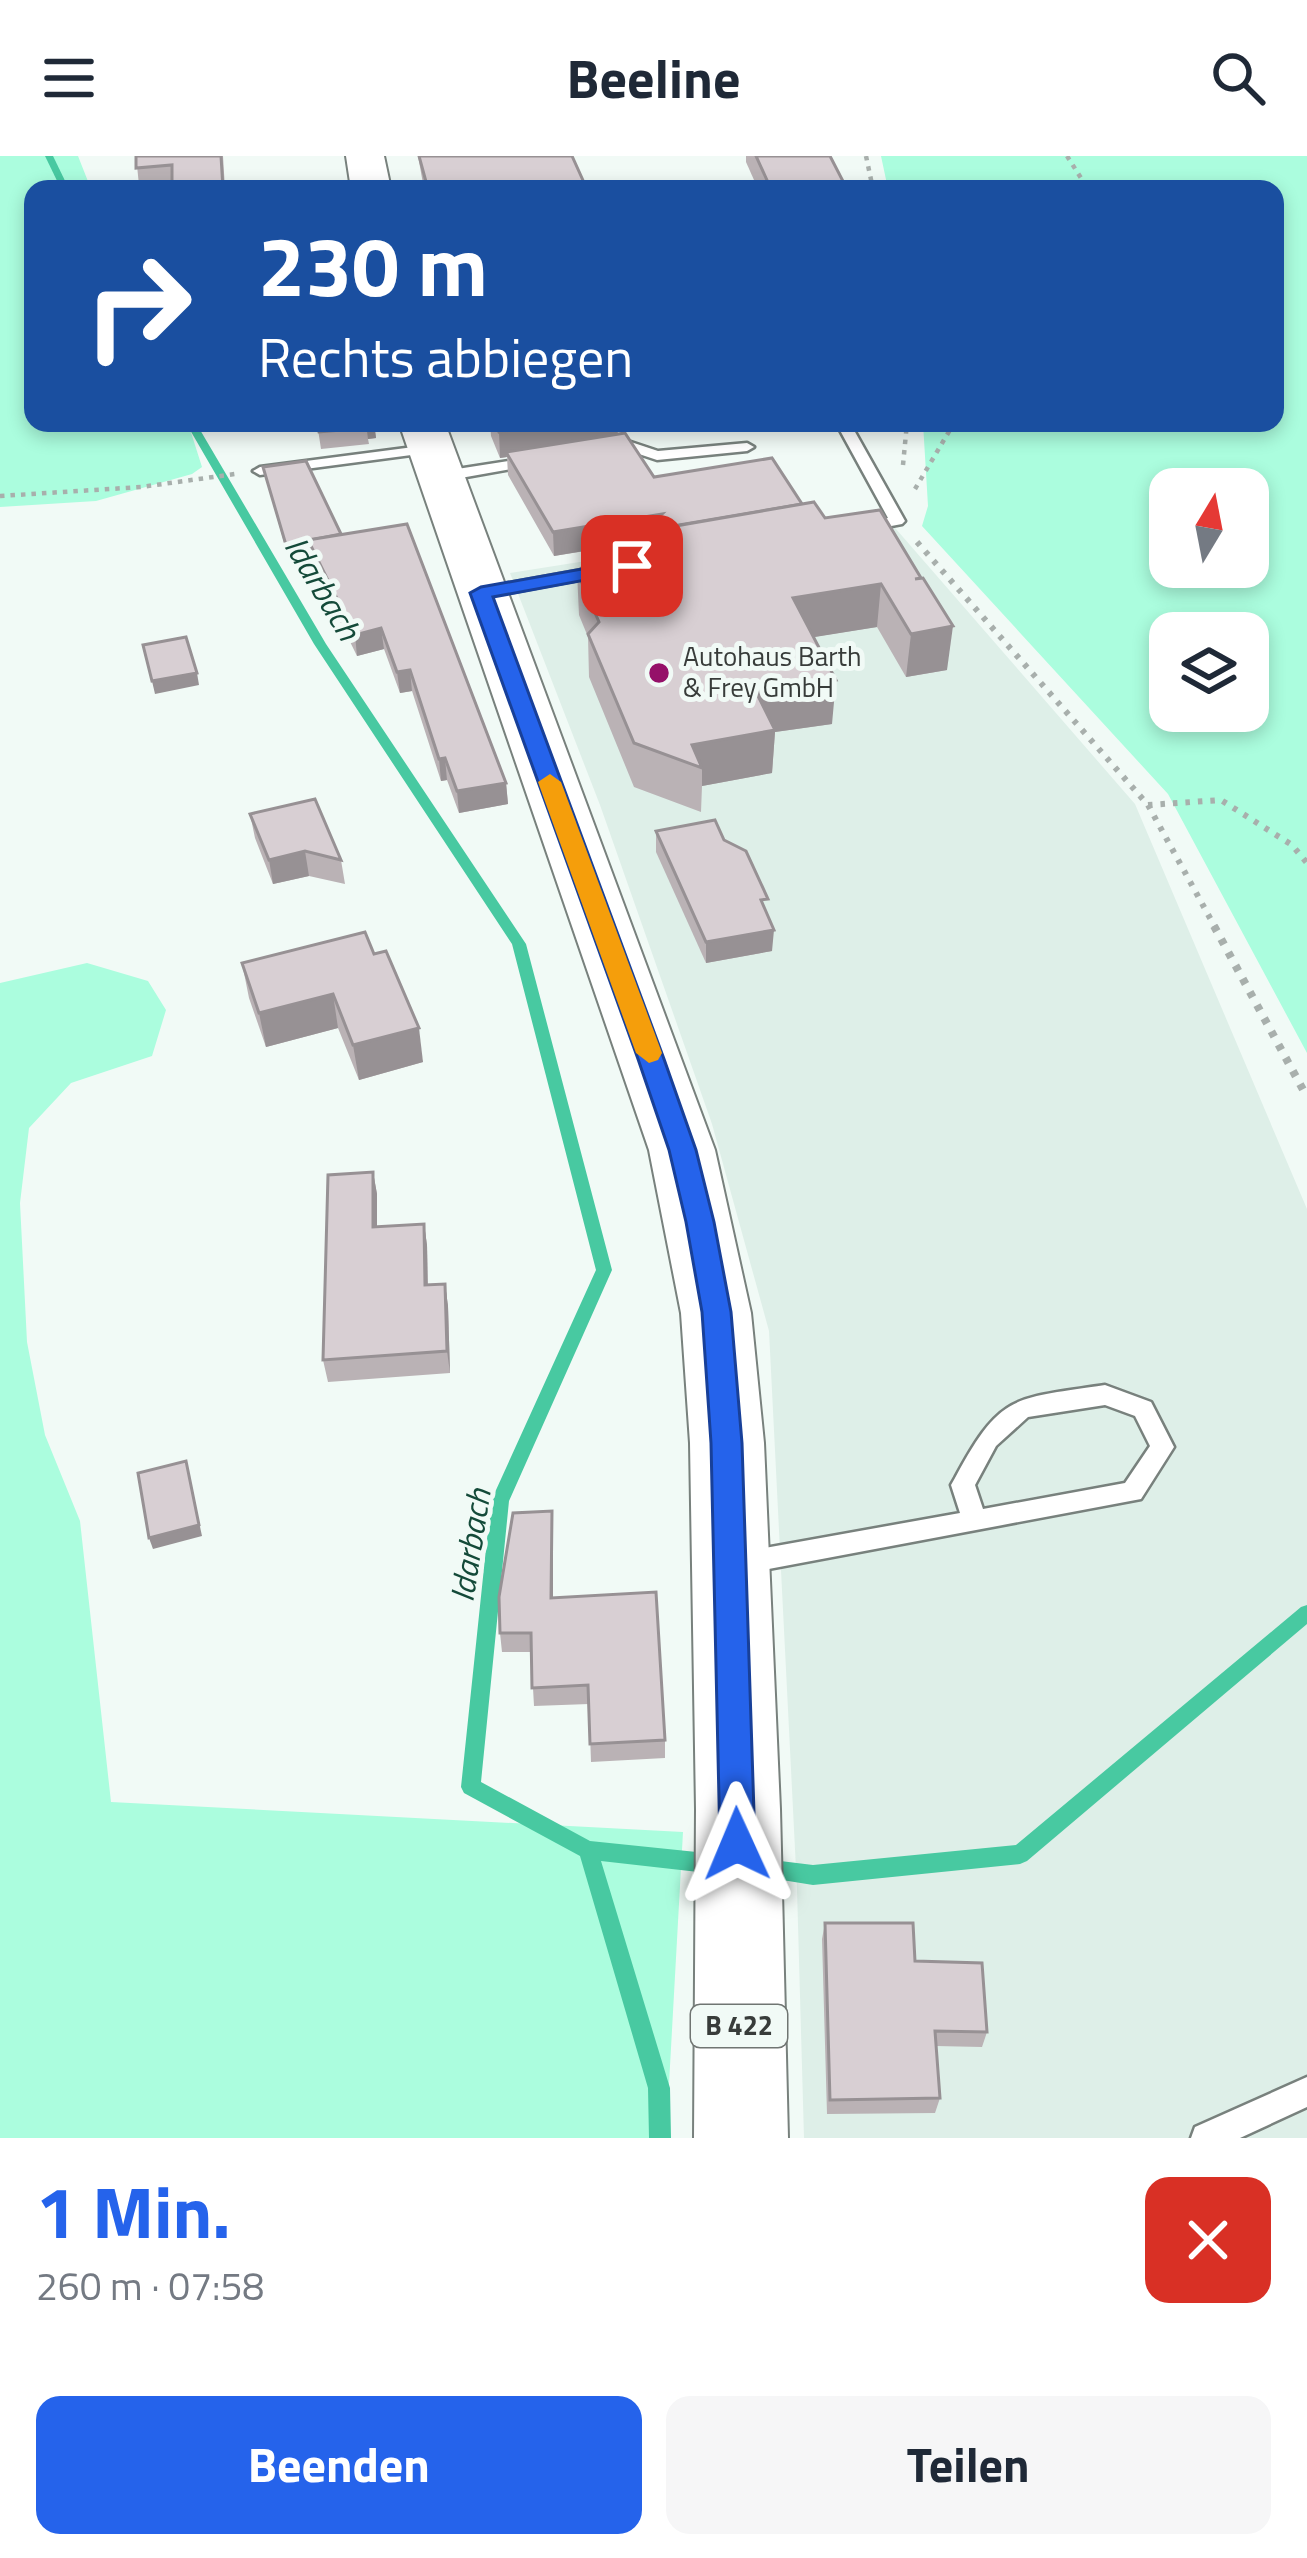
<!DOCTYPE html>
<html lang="de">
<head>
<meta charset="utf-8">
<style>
  :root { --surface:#fff; --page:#f6f6f7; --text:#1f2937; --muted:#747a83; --accent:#2563eb }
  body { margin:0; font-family:"Titillium Web",sans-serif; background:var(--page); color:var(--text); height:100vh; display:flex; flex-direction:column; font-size:45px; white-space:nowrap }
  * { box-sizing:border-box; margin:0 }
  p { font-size:39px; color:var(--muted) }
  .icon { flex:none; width:66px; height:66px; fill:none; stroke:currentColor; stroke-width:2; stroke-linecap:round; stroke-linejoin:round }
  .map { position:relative; height:1982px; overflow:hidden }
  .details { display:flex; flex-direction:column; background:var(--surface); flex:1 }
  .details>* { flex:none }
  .banner { position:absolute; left:24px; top:24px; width:1260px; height:252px; border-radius:24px; box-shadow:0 6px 18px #0003; background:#1a4fa0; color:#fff; overflow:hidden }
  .needle { width:78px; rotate:10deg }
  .fabs { position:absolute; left:1149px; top:312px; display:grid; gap:24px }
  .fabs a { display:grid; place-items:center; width:120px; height:120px; border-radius:24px; background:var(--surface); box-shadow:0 6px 18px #0003; font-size:60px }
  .pin { position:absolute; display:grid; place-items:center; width:102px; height:102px; color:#fff; margin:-51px; border-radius:24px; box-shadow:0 6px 18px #0006 }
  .me { position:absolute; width:132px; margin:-66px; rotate:359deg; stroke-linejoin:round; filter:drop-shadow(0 0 9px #0008) }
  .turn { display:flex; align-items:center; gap:42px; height:252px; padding:0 36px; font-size:54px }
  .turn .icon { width:156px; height:156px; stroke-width:2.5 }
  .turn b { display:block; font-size:84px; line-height:102px }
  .round { display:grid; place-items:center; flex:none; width:126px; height:126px; border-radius:24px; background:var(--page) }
  .headline { display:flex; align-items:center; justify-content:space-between; height:204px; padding:0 36px }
  h1 { font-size:72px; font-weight:700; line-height:90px; color:var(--accent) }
  .primary-button { display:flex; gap:24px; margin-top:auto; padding:24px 36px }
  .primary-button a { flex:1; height:138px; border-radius:24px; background:var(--accent); color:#fff; font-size:48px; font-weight:700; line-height:138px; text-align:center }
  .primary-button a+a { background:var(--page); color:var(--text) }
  header { display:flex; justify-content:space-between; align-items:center; height:156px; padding:0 36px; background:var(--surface); font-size:54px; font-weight:700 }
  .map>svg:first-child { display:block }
  .built { fill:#deefe8 }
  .green { fill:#abfdde; fill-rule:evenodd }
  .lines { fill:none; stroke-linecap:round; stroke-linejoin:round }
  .stream { fill:#48c9a1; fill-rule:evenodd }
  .service-casing { stroke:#78817d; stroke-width:5 }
  .primary-casing { stroke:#78817d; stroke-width:4 }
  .path-far2 { stroke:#a8afac; stroke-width:4.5; stroke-dasharray:4.5 6; stroke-linecap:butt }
  .path-far1 { stroke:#a8afac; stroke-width:6; stroke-dasharray:4.5 8; stroke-linecap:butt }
  .path { stroke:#a8afac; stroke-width:8; stroke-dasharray:6 9; stroke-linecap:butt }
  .service { fill:#fff; fill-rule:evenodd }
  .primary { fill:#fff; fill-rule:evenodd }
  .wall { fill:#bab2b5 }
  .shaded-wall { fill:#979194 }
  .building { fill:#d8cfd3; stroke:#979194; stroke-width:3 }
  .route { fill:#2563eb; stroke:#184099; stroke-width:3 }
  .slow { fill:#f59e0b }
  .poi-dot { fill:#951169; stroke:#f1faf6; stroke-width:4.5 }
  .labels { text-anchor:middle; stroke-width:10; stroke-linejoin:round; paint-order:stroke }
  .far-poi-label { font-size:27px; fill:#383c3a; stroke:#f1faf6; text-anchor:start }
  .shield { fill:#f1faf6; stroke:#707572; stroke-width:3 }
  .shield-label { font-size:27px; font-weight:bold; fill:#383c3a }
  .water-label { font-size:33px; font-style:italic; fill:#144a39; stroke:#f1faf6 }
</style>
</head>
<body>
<header><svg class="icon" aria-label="menu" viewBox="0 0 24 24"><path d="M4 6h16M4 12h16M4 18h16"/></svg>Beeline<svg class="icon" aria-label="search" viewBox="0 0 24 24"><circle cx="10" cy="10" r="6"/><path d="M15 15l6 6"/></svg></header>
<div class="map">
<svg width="1307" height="1982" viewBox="0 0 1307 1982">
  <rect width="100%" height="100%" fill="#f1faf6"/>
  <polygon class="built" points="883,358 1135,648 1307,1053 1307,1982 804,1982 797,1733 769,1175 712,968 600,649 510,417"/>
  <g class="green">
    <polygon points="0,0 78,0 91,33 33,33 33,267 188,267 202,311 192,318 96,345 0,351"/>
    <path d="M881,0h426v897l-139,-259 -246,-268 6,-20 -5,-83h352v-234h-387zM1248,333v78h-78v-78zM1248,477v78h-78v-78z"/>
    <polygon points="87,807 148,825 166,854 152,900 71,927 29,972 20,1047 27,1186 45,1279 80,1365 111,1646 683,1676 666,1982 0,1982 0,827"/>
  </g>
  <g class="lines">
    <g class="stream">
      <polygon points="45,0 53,0 69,33 61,33"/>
      <polygon points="186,267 196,267 326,488 526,788 612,1114 509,1345 481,1626 590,1685 716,1698 723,1701 726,1708 723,1715 716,1718 601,1705 670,1932 671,1982 649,1982 648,1932 580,1700 464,1637 461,1631 491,1345 596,1114 512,788 314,488"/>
      <polygon points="1307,1449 1307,1468 1027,1705 1020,1708 813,1729 757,1720 754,1713 757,1706 764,1703 813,1709 1016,1689 1301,1451"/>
    </g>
    <defs>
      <g id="service">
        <polygon points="836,267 850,267 905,365 902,368 859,376 851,371 854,368 888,362"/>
        <polygon points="631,286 658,295 747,287 754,291 747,295 657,304 630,295 613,297 606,293"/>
        <polygon points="429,289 434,290 434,296 260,319 253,315 260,311"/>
        <polygon points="534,301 539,302 539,308 438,326 430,321 438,316"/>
        <polygon points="604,410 612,415 610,418 481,442 473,437 481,432"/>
        <path d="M1105,1229l46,17 23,45 -33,52 -399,75 -9,-3 -3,-8 3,-8 9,-3 218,-39 -9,-28 4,-7c46,-86 59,-79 150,-93zM1105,1249l30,11 15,30 -25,37 -142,26 -8,-24 21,-39 32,-29z"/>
        <polygon points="1307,1921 1307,1951 1240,1982 1191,1982 1195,1971"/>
      </g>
      <g id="primary">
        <polygon points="346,0 384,0 391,33 351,33"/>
        <polygon points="399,267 445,267 715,994 751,1157 764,1287 780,1653 788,1982 694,1982 696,1653 690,1287 681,1157 649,994"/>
      </g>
    </defs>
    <use href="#service" class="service-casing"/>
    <use href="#primary" class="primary-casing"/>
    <g class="path-far2">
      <polyline points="866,0 873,33"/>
      <polyline points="1067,0 1088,33"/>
      <polyline points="903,309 907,267"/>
      <polyline points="915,333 954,267"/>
      <polyline points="0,340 141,331 235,318"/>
    </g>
    <g class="path-far1">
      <polyline points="917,386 1148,649 1216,773"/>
      <polyline points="1148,649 1221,644 1292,689 1307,707"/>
    </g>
    <polyline class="path" points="1214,770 1307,941"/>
    <use href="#service" class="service"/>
    <use href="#primary" class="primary"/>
  </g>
  <g class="wall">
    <polygon points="136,0 223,0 225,33 173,33 172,27 139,29"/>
    <polygon points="418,0 572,0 586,33 424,33"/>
    <polygon points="746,0 830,0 847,33 758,33 746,6"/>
    <polygon points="317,267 374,267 376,282 368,283 369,288 321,293"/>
    <polygon points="490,267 617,267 618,278 654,321 802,348 825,362 880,354 947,514 906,521 877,471 813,481 832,568 775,576 772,617 702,630 701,656 634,631 589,521 588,481 579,459 577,416 604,392 554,400 508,319 507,301 500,302 491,280"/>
    <polygon points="263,311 341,379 506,627 508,648 459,657 447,624 441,625 412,535 400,537 384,493 357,500 311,406 310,397 288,401"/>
    <polygon points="250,658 341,704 345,728 309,720 273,728 255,682"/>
    <polygon points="656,675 724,684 767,759 772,795 706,807 656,696"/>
    <polygon points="365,776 423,906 359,924 338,872 266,891 249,842 242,807"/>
    <polygon points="373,1016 377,1038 377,1071 424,1068 427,1089 428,1129 445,1128 448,1150 450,1217 328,1226 323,1204"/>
    <polygon points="552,1355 553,1442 665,1584 665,1602 591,1606 589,1548 534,1550 531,1496 502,1496 500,1477"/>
    <polygon points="825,1767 915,1805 987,1876 982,1891 936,1890 940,1942 935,1957 827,1958 822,1783"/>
  </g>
  <g class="shaded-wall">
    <polygon points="366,267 374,267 376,282 368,283"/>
    <polygon points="558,267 617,267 618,284 506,296 507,301 500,302 499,276"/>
    <polygon points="662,358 643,385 554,400 553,376"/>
    <polygon points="308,385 310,397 288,401 286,389"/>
    <polygon points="881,428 877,471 790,485 793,442"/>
    <polygon points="953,470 947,514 906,521 911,478"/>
    <polygon points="381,472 384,493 357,500 355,479"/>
    <polygon points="410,514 412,535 400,537 397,516"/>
    <polygon points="197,517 199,529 155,538 152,525"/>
    <polygon points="836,524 832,568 775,576 772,617 702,630 702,612 692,589 756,536"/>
    <polygon points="445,602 447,624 441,625 439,603"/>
    <polygon points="506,627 508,648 459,657 457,635"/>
    <polygon points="305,695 309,720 273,728 269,704"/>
    <polygon points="774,774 772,795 706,807 706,786"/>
    <polygon points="333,838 338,872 266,891 259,857"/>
    <polygon points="419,872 423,906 359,924 353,889"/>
    <polygon points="373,1016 377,1038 377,1093 373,1071"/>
    <polygon points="424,1068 427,1089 428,1151 425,1129"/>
    <polygon points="445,1128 448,1150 450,1217 447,1195"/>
    <polygon points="186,1305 202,1380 153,1393 149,1382"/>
    <polygon points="552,1355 553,1374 553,1460 551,1442"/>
  </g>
  <g class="building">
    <polygon points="136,0 221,0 223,33 180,33 179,27 172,28 172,9 136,12"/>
    <polygon points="419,0 572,0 586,31 574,33 428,33"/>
    <polygon points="756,0 830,0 847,33 771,33"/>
    <polygon points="317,267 366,267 367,272 319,276"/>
    <polygon points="495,267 558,267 499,276"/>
    <polygon points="625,277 654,321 772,302 802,348 644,375 662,358 553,376 506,296"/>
    <polygon points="306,305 341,378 286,389 263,311"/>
    <polygon points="814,346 825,362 880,354 921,422 915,423 923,422 953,470 911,478 881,428 793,442 836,524 756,536 775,574 692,589 702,612 634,587 588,478 599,466 577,416 618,380"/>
    <polygon points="407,368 506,627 457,635 445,602 439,603 410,514 397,516 381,472 355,479 308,384"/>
    <polygon points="186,481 197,517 152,525 143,489"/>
    <polygon points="315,643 341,704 305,695 269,704 250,658"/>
    <polygon points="715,664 724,684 746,695 768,743 761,744 774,774 706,786 656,675"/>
    <polygon points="365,776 374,798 386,795 419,872 353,889 333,838 259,857 242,807"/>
    <polygon points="373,1016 373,1071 424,1068 425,1129 445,1128 447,1195 323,1204 328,1019"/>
    <polygon points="186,1305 199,1369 149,1382 138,1317"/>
    <polygon points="552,1355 551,1442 656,1436 665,1584 590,1588 588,1529 532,1532 531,1477 500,1477 499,1441 513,1357"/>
    <polygon points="825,1767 913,1767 915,1805 982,1807 987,1876 935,1875 940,1942 830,1944"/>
  </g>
  <polygon class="route" points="632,404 643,410 640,414 493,441 664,903 696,994 714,1066 731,1156 742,1287 755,1688 750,1700 737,1705 725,1700 720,1688 711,1287 702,1156 686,1066 669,994 638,903 470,437 481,431"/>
  <polygon class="slow" points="550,618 561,626 662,897 658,904 649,907 636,897 538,626"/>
  <circle class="poi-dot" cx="659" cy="517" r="12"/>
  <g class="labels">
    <g class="far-poi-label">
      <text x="683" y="510">Autohaus Barth<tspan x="683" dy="31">&amp; Frey GmbH</tspan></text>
    </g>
    <rect class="shield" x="691" y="1849" width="96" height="42" rx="9"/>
    <g class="shield-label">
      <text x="739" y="1879">B 422</text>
    </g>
    <g class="water-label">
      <text transform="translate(323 432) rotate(59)" y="12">Idarbach</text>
      <text transform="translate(470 1389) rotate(-81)" y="12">Idarbach</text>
    </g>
  </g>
</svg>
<div class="fabs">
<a><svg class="needle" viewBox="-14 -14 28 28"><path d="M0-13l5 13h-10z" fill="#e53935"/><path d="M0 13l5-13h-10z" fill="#747a83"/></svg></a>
<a><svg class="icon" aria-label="layers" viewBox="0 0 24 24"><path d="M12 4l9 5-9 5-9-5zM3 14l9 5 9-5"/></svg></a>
</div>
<div class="pin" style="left:632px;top:410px;background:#d93025"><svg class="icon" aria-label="arrive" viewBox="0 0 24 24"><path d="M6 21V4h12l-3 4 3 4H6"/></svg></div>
<svg class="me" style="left:737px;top:1688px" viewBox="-20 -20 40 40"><path d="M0-17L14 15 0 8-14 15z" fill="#2563eb" stroke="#fff" stroke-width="4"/></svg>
<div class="banner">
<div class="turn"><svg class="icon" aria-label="right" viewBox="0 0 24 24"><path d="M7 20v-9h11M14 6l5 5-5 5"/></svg><div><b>230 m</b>Rechts abbiegen</div></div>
</div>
</div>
<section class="details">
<div class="headline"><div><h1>1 Min.</h1><p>260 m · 07:58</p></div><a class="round" style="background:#d93025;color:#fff"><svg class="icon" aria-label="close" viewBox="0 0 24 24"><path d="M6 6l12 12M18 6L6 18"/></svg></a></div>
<div class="primary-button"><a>Beenden</a><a>Teilen</a></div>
</section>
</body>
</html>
